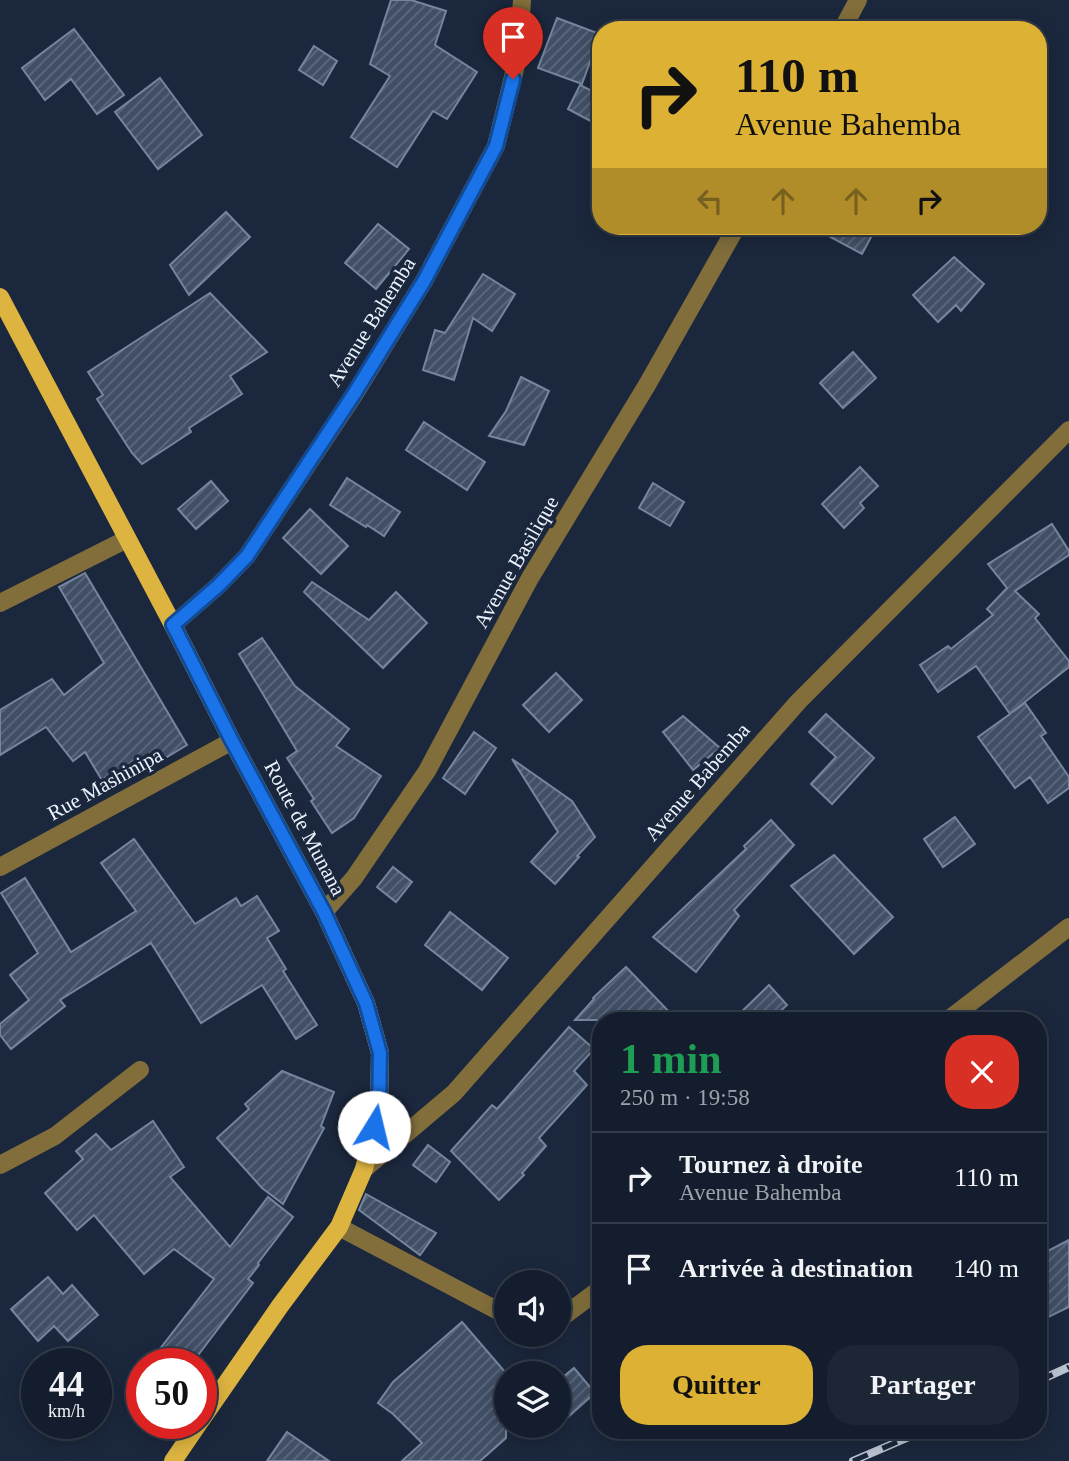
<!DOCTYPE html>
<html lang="fr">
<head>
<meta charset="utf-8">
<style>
  :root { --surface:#141d2d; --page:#1d2635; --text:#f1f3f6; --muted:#9da2aa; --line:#333b49; --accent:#ddb133 }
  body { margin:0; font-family:"Times New Roman",serif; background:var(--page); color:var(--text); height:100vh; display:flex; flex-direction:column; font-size:26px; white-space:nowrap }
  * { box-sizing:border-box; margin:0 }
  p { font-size:23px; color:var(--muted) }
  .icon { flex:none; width:38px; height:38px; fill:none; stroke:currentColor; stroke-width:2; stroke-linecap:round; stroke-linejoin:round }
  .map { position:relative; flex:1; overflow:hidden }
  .drawer { position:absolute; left:592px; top:1012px; width:455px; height:427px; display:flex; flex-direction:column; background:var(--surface); border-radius:28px; box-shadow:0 4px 18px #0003,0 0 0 2px var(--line) }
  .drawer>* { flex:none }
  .hud { position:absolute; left:592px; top:21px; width:455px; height:214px; border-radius:28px; box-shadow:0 4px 18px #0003,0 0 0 2px var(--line); background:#ddb133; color:#111; overflow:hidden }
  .buttons { position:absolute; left:494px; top:1270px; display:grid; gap:14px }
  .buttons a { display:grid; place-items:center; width:77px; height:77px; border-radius:50%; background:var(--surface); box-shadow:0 4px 18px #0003,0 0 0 2px var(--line); font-size:35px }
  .speed { position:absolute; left:21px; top:1348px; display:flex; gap:14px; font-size:35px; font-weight:700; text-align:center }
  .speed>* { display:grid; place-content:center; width:91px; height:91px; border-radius:50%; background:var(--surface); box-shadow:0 4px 18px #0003,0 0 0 2px var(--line); line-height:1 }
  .speed small { font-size:18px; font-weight:400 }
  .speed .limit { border:10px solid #d22; background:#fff; color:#111 }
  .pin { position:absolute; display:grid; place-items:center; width:60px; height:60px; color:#fff; margin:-72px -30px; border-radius:50% 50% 50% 0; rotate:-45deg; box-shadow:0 0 7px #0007 }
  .pin .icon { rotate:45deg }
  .me { position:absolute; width:77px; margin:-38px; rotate:9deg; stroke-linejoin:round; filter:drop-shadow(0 0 5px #0008) }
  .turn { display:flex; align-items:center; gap:24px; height:147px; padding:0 28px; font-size:32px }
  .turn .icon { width:91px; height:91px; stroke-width:2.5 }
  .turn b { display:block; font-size:49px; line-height:60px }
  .lanes { display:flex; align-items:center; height:66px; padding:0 28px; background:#0003; justify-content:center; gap:35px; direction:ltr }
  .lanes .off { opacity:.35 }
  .round { display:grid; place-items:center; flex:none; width:74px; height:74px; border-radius:28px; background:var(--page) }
  .summary { display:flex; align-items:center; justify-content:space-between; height:119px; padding:0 28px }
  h1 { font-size:42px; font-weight:700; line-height:52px; color:#1e9e55 }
  .action { display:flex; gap:14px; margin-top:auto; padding:14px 28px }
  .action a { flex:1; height:80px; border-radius:28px; background:var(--accent); color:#111; font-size:28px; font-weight:700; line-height:80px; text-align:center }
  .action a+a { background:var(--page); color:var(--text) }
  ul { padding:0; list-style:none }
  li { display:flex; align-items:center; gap:21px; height:91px; padding:0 28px; border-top:2px solid var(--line) }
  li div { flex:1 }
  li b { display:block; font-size:26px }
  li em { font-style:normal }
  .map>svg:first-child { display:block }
  .building { fill:url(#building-hatch); stroke:#76859f; stroke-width:2 }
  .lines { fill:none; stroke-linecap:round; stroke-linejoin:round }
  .minor { stroke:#816e3b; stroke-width:18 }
  .major { stroke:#ddb440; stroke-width:18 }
  .rail-casing { stroke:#bac3d0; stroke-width:8 }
  .rail { stroke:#1b273c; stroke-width:5; stroke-dasharray:16; stroke-linecap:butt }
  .route-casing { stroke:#114b97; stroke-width:18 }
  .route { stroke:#1a73e8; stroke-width:12 }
  .labels { text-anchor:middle; stroke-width:7; stroke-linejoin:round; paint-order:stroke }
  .street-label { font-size:21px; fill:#ecf3fe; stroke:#1b273c }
</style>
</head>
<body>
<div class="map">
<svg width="1069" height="1461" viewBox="0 0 1069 1461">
  <defs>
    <pattern id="building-hatch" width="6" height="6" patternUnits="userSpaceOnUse" patternTransform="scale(1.75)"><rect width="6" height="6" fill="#414f66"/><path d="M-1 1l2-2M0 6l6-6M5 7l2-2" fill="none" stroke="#5d697d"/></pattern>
  </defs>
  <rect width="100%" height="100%" fill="#1b273c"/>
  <g class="building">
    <polygon points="391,0 411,0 446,11 435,45 477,72 447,119 433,111 397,167 351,137 390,76 370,64"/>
    <polygon points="557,18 600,34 582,84 538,68"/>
    <polygon points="74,29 124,95 97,114 71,79 45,100 22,68"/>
    <polygon points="314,46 337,61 323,85 299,70"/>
    <polygon points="160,78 202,135 158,169 115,112"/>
    <polygon points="580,85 600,95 600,126 568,109"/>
    <polygon points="226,212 250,237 189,295 170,265"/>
    <polygon points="378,224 409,249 376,289 345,263"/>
    <polygon points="810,226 877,226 862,254"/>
    <polygon points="954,257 984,284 961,311 956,305 938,322 913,295"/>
    <polygon points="483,274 515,294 492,331 473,318 454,380 423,370 435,330 445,333"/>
    <polygon points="210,293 267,352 230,376 242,394 189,428 191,432 142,464 132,453 97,399 103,395 88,372"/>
    <polygon points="853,352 876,378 843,408 820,383"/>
    <polygon points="521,377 549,391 524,445 489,436 506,411"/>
    <polygon points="424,422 485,462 467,490 406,450"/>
    <polygon points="860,467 878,486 860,503 864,508 844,528 822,504"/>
    <polygon points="347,478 400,512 384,536 367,525 366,527 330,505"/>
    <polygon points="211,481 228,501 196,529 178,509"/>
    <polygon points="653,483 684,502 670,526 639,508"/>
    <polygon points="310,509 348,546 321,574 283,538"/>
    <polygon points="1052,524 1069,551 1069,555 1015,591 1039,614 1035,618 1069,661 1069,667 1011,713 1025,703 1046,733 1041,736 1069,777 1069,788 1048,803 1030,777 1015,788 978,737 1010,714 976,666 938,692 920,665 948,646 951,649 993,615 987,609 1007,588 988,564"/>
    <polygon points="85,573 187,745 109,792 85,752 73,761 46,727 0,755 0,710 52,679 64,695 104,663 59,587"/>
    <polygon points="312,582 369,620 396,592 427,623 383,668 304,592"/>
    <polygon points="262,638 295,686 349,729 336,746 381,776 354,818 332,833 311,801 314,799 287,758 297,751 239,654"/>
    <polygon points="556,673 582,700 549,732 523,705"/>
    <polygon points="826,714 874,758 832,804 811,784 836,757 809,732"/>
    <polygon points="683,716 720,748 693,770 663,732"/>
    <polygon points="474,732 496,748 465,794 443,778"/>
    <polygon points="512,759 572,801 595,837 577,856 579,857 555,884 531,862 558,832"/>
    <polygon points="955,817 975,844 943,867 924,839"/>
    <polygon points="771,820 794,845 734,910 739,916 696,972 653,937 746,849 744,846"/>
    <polygon points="134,839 195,924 236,898 241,906 257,896 279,931 267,938 286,969 283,971 317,1025 296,1039 262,985 201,1023 151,943 60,1000 65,1006 11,1049 0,1035 0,1024 29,1000 10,975 38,953 1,893 25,878 71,952 136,911 101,863"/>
    <polygon points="834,855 893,917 854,954 791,886"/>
    <polygon points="393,867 412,882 396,902 377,887"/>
    <polygon points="450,912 508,958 482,990 425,945"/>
    <polygon points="626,967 677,1020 575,1020 594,999 593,998"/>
    <polygon points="769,985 787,1005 771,1020 733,1020"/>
    <polygon points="569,1027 594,1049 574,1071 587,1085 539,1138 546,1146 522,1173 524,1175 499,1200 451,1151 492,1105 497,1109"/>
    <polygon points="282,1071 334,1092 321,1126 324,1128 283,1204 262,1188 217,1138 249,1109 245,1104"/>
    <polygon points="153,1121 184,1167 170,1177 230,1247 268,1197 293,1217 258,1263 259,1265 248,1279 253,1283 192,1363 149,1363 214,1279 174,1249 144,1274 94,1215 77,1230 45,1193 83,1159 76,1151 96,1134 111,1150"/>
    <polygon points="428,1145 450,1162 436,1182 413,1165"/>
    <polygon points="366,1194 436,1233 420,1255 359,1210"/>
    <polygon points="1069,1240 1069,1307 1038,1322 1038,1256"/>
    <polygon points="48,1277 63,1294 72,1285 98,1315 68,1341 54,1326 38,1341 11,1309"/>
    <polygon points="462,1322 506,1373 506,1438 480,1461 402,1461 422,1443 393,1414 378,1403 393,1382"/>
    <polygon points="574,1368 595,1393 558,1426 558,1381"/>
    <polygon points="287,1432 329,1461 267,1461"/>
  </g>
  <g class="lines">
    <g class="minor">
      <polyline points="842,30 858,0"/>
      <polyline points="0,603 127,539"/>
      <polyline points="173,625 219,585 247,556 354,395 424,281 496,146 518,57 522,0"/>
      <polyline points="0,867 232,741"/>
      <polyline points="324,912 354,878 427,771 530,578 647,385 737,226"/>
      <polyline points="948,1020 1069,927"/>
      <polyline points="0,1165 55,1136 140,1070"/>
      <polyline points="364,1169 454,1093 798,702 1069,430"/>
      <polyline points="339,1227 506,1315"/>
      <polyline points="558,1317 565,1315 600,1289"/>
    </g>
    <g class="major">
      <polyline points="0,297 173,625 232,741 324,912 366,1003 380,1053 379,1106 364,1169 339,1227 280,1306 201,1420"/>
      <polyline points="173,1461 199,1423"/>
    </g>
    <defs>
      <g id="rail">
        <polyline points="1038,1381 1069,1367"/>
        <polyline points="853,1461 925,1430"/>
      </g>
    </defs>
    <use href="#rail" class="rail-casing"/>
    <use href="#rail" class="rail"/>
  </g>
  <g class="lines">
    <defs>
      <polyline id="route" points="374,1127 379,1106 380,1053 366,1003 324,912 232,741 173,625 219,585 247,556 354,394 424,281 496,146 513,79"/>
    </defs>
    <use href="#route" class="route-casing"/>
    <use href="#route" class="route"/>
  </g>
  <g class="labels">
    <g class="street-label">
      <text transform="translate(371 322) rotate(-58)" y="7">Avenue Bahemba</text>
      <text transform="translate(516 562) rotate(-60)" y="7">Avenue Basilique</text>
      <text transform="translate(697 782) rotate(-49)" y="7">Avenue Babemba</text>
      <text transform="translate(105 784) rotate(-29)" y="7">Rue Mashinipa</text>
      <text transform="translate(305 828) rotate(62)" y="7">Route de Munana</text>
    </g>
  </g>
</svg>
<div class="buttons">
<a><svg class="icon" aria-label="sound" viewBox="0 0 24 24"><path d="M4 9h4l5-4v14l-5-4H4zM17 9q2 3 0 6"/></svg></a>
<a><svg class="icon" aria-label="layers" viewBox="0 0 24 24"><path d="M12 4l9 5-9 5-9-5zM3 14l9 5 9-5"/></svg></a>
</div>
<div class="speed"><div>44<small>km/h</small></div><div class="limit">50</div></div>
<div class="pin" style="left:513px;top:79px;background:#d93025"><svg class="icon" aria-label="arrive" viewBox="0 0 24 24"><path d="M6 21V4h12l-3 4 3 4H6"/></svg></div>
<svg class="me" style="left:374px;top:1127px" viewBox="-20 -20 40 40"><circle r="19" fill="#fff"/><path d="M0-13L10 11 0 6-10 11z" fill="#1a73e8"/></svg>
<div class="hud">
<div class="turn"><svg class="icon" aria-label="right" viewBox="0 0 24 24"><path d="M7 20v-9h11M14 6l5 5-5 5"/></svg><div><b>110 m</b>Avenue Bahemba</div></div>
<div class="lanes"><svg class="icon off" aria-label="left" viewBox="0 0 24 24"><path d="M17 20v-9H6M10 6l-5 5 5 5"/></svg><svg class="icon off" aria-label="ahead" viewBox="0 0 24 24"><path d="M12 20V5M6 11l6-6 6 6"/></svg><svg class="icon off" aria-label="ahead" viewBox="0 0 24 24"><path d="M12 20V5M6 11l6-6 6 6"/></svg><svg class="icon" aria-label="right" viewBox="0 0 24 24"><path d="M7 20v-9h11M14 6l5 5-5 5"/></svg></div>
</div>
<section class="drawer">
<div class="summary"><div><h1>1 min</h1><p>250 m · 19:58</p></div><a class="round" style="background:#d93025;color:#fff"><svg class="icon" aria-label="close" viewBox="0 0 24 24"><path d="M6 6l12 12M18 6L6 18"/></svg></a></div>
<ul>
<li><svg class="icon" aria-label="right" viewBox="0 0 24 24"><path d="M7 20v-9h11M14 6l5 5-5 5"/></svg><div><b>Tournez à droite</b><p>Avenue Bahemba</p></div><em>110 m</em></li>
<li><svg class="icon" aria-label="arrive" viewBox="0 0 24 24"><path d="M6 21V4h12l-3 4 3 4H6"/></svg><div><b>Arrivée à destination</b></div><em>140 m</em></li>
</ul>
<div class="action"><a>Quitter</a><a>Partager</a></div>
</section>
</div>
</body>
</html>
